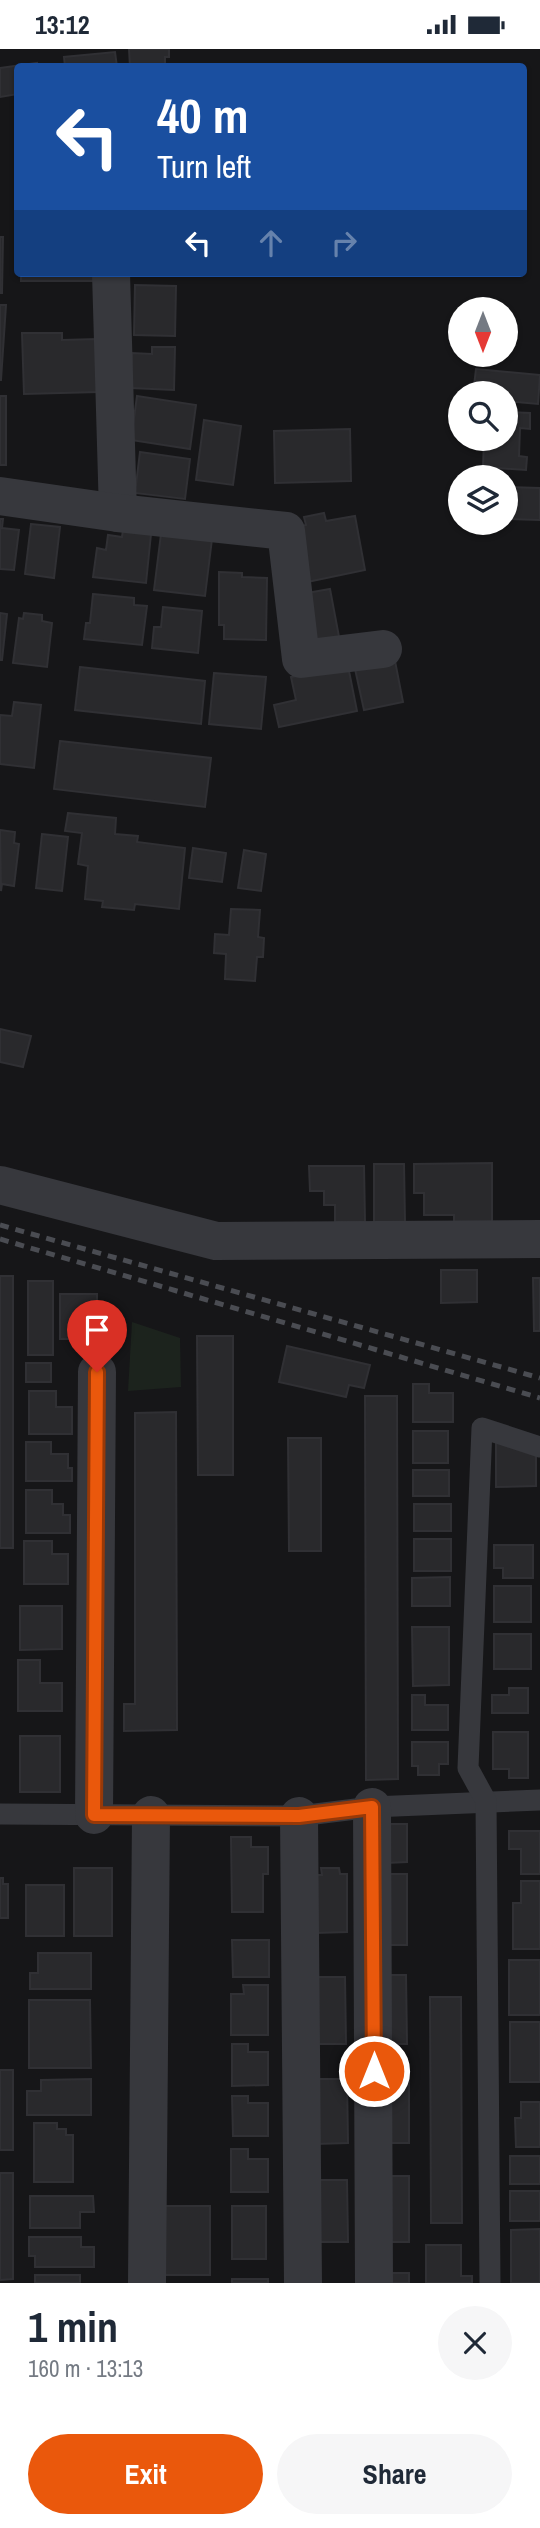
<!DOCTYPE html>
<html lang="en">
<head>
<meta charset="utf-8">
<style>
  :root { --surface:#fff; --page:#f6f6f7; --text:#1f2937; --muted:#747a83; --accent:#ea580c }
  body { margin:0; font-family:"Archivo Narrow",sans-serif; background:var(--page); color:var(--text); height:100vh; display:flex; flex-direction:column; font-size:26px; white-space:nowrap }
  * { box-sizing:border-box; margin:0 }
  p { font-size:23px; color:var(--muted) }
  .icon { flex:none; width:38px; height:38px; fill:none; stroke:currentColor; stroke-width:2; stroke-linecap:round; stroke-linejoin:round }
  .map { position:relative; height:2234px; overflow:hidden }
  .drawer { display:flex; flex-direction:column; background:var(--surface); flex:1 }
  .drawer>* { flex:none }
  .top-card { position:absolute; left:14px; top:14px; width:513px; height:214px; border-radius:7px; box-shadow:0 2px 5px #0004; background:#1a4fa0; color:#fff; overflow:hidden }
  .needle { width:46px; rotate:180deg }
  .tools { position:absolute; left:448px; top:248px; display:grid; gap:14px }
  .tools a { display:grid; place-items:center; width:70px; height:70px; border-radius:50%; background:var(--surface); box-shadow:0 2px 5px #0004; font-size:35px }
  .pin { position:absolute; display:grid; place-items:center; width:60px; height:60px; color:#fff; margin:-72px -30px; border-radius:50% 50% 50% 0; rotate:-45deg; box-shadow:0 0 7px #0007 }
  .pin .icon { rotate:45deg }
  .me { position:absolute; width:77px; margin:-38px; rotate:0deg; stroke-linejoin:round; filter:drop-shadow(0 0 5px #0008) }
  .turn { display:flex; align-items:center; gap:24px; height:147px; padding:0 28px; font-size:32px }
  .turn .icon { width:91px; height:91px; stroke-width:2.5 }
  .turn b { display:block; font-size:49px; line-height:60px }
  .lanes { display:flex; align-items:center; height:66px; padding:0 28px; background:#0003; justify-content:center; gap:35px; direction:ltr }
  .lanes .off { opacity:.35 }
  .round { display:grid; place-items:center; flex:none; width:74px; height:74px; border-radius:37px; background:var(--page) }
  .head { display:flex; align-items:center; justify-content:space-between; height:119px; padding:0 28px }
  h1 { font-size:42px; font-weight:700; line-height:52px }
  .button { display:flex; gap:14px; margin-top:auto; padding:14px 28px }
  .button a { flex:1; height:80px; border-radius:42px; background:var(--accent); color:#fff; font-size:28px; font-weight:700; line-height:80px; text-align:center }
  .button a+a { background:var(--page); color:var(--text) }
  .status { display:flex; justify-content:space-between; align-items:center; height:49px; padding:0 35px; background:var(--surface); direction:ltr }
  .status svg { height:19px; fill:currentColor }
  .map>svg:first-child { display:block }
  .green { fill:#1c231d }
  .building { fill:#29292c; stroke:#303034; stroke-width:2 }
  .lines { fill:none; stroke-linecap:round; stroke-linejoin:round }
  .service { stroke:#37383d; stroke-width:21 }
  .minor { stroke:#37383d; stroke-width:38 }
  .rail { stroke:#4a4c52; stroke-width:5; stroke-dasharray:9 7; stroke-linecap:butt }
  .route-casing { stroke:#983908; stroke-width:18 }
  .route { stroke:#ea580c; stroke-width:12 }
</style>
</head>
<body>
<div class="status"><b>13:12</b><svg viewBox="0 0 49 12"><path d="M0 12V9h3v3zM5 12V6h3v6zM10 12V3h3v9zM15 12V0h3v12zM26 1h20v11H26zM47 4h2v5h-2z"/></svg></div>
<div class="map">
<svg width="540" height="2234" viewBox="0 0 540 2234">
  <rect width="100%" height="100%" fill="#161618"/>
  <polygon class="green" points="132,1273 180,1289 181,1338 128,1342"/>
  <g class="building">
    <polygon points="129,0 169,0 169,8 165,8 165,18 130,18"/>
    <polygon points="115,3 117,18 65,18 64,8"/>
    <polygon points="37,14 37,18 18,18 18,45 0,48 0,19"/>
    <rect x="15" y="128" width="3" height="20"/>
    <polygon points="0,188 3,188 2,244 0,244"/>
    <rect x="21" y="224" width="76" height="8"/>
    <polygon points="130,224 176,224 176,226 130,225"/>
    <polygon points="135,236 176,237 175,287 134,286"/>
    <polygon points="0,256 6,256 1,331 0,331"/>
    <polygon points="22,284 62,284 62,291 97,290 98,343 24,345"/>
    <polygon points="152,298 175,298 174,341 131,339 132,304 152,305"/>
    <polygon points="476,320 540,326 538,355 506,352 506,345 481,345 482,338 474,337"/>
    <rect x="0" y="347" width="6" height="69"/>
    <polygon points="137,347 196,356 190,400 131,391"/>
    <polygon points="506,363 530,364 530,380 520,379 519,407 527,408 526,421 483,418 484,390 506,390"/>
    <polygon points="204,371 241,377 233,436 196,431"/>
    <polygon points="350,380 351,432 275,434 274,382"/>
    <polygon points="140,403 190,410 185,450 135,444"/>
    <polygon points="506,438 540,439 540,471 506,470"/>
    <polygon points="324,464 326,472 355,467 365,521 307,533 296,478 306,476 304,468"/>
    <polygon points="0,470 3,470 2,479 19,481 14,521 0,520"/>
    <polygon points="31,475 60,478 54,529 25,525"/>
    <polygon points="123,481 151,485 146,534 93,528 97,499 106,501 108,486 122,488"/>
    <polygon points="161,485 212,490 205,547 154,541"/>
    <polygon points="219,523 242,524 242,528 267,529 266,591 224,590 224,576 219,576"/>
    <polygon points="330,540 340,593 311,599 301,545"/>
    <polygon points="93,545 134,549 134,556 147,557 142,596 84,590 86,574 90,574"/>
    <polygon points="163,558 202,562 198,604 152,599 154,578 161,578"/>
    <polygon points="0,564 7,565 2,611 0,611"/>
    <polygon points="24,564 42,566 42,572 52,574 47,618 13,614 19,569 23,570"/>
    <polygon points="395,612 403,653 364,661 355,620"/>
    <polygon points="348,617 357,662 279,678 274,656 296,651 291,628"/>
    <polygon points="80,618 205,632 201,675 75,661"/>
    <polygon points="214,624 266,628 261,680 209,675"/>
    <polygon points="14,653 41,656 34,719 0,715 0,666 12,667"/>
    <polygon points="60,692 211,709 205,758 54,740"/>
    <polygon points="68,764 116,769 115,785 138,787 137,793 185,799 179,860 135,855 134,861 102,858 103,852 85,850 88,817 78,815 82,784 65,782"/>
    <polygon points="0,781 15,783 14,794 19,795 14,837 2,835 1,842"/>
    <polygon points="42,785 68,788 62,842 36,839"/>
    <polygon points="193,799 226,804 222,833 189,829"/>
    <polygon points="244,801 266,805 261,842 238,839"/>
    <polygon points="231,860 260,861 258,888 264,889 263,908 257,908 255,932 225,930 226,905 214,904 215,885 229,886"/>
    <polygon points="0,980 31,987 23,1018 0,1013"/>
    <polygon points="492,1114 492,1173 454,1174 454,1166 424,1166 424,1144 414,1144 414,1115"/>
    <polygon points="374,1115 404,1115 405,1173 374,1173"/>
    <polygon points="309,1117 364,1117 365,1173 335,1173 335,1156 324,1156 324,1142 310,1142"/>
    <polygon points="441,1221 477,1221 477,1253 441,1254"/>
    <rect x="0" y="1227" width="13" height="272"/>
    <polygon points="533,1229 540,1229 540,1282 534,1282"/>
    <rect x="28" y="1232" width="25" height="74"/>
    <rect x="60" y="1245" width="37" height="45"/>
    <polygon points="197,1287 233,1287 233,1426 198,1426"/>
    <polygon points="287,1297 370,1316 364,1339 349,1336 346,1348 279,1333"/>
    <rect x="26" y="1314" width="25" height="19"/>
    <polygon points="413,1335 429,1335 429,1344 453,1344 453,1373 413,1373"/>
    <polygon points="29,1342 56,1342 56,1358 72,1358 72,1385 29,1385"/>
    <polygon points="365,1347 397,1347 398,1730 366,1731"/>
    <polygon points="176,1363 177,1681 124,1682 124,1655 135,1655 135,1364"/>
    <rect x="413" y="1382" width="35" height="32"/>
    <polygon points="288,1389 321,1389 321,1502 289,1502"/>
    <polygon points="26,1393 51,1393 51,1405 68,1405 68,1419 72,1419 72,1432 26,1432"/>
    <polygon points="496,1393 536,1401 536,1437 496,1438"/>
    <rect x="413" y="1421" width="36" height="26"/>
    <polygon points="26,1441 52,1441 52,1455 63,1455 63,1466 70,1466 70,1484 26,1484"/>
    <rect x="414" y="1455" width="37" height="27"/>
    <rect x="414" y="1490" width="37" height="32"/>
    <polygon points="24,1492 52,1492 52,1505 68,1505 68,1535 24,1535"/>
    <polygon points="494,1496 533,1496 533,1529 503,1529 503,1519 494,1519"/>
    <polygon points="450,1528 450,1557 412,1557 412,1529"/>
    <rect x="494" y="1537" width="37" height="36"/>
    <polygon points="20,1557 62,1557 62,1600 20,1601"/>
    <polygon points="412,1578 449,1578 449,1636 413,1637"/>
    <rect x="494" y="1585" width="37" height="35"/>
    <polygon points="18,1611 40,1611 40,1634 62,1634 62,1662 18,1662"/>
    <polygon points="509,1639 528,1639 528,1664 492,1664 492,1646 509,1646"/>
    <polygon points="412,1646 425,1646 425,1656 448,1656 448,1681 412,1681"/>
    <polygon points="493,1683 528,1683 528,1729 509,1729 509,1720 493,1720"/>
    <rect x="20" y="1687" width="40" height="56"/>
    <polygon points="412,1693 448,1693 448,1715 439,1715 439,1726 418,1726 418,1717 412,1717"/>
    <polygon points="385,1775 407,1775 407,1813 386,1814"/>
    <polygon points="509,1782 540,1782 540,1825 521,1825 521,1800 509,1800"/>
    <polygon points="231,1788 251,1788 251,1798 268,1798 268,1825 263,1825 263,1863 232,1863"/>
    <rect x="74" y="1819" width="38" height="68"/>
    <polygon points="321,1819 339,1819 340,1825 347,1825 347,1883 315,1884 311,1826 322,1826"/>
    <rect x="385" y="1825" width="22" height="71"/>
    <polygon points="0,1829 3,1829 3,1835 8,1835 8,1869 0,1869"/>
    <polygon points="521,1832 540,1832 540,1900 513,1900 513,1854 521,1854"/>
    <rect x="26" y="1836" width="38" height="51"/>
    <polygon points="232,1891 269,1891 269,1928 233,1928"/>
    <polygon points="38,1904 91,1904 91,1940 30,1940 30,1924 38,1924"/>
    <rect x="509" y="1911" width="31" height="55"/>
    <polygon points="383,1926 406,1926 407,1995 383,1995"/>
    <polygon points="309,1928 345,1928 346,1995 309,1995"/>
    <polygon points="243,1936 268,1936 268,1986 231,1986 231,1945 244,1945"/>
    <polygon points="430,1948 461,1948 462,2174 431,2174"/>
    <polygon points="29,1951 90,1951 91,2019 29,2019"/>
    <rect x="510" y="1973" width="30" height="60"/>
    <polygon points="232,1995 248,1995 248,2003 268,2003 268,2036 232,2037"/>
    <rect x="0" y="2021" width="13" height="80"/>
    <rect x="383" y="2025" width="26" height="69"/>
    <polygon points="91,2030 91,2066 27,2066 27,2042 41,2042 41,2031"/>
    <polygon points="314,2030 347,2030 348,2094 315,2095"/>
    <polygon points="232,2047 248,2047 248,2054 268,2054 268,2087 233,2087"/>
    <polygon points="521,2053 540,2053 540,2098 516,2098 515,2069 521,2069"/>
    <polygon points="34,2074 57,2074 57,2080 66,2080 66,2086 73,2086 73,2133 34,2133"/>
    <polygon points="231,2100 248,2100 248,2110 268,2110 268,2143 231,2143"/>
    <rect x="510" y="2107" width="30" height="28"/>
    <polygon points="0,2124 13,2124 13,2230 0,2231"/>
    <rect x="383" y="2127" width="26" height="66"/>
    <polygon points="314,2131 347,2131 348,2193 315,2193"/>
    <rect x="510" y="2142" width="30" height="30"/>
    <polygon points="30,2147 93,2147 94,2163 80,2163 80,2179 30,2179"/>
    <rect x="165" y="2157" width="45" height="69"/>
    <rect x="232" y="2157" width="34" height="53"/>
    <polygon points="540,2180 540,2234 511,2234 511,2181"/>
    <polygon points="29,2188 81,2188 81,2198 94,2198 94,2218 35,2218 35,2207 29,2207"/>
    <polygon points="426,2196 461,2196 461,2227 472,2227 472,2234 426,2234"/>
    <rect x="381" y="2224" width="28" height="10"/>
    <rect x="35" y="2226" width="45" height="8"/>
    <rect x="232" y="2230" width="36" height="4"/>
  </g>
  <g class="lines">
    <g class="service">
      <polyline points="0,1765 299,1767 372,1758 540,1751"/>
      <polyline points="490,2234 486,1752 468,1719 482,1379 540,1398"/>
    </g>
    <g class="minor">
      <polyline points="111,224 118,464"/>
      <polyline points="0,447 118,464 286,482 301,610 383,600"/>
      <polyline points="0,1136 216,1192 540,1190"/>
      <polyline points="372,1758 374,2234"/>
      <polyline points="94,1766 97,1323"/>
      <polyline points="299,1767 303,2234"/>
      <polyline points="147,2234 151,1766"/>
    </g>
    <g class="rail">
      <polyline points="0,1176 540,1329"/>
      <polyline points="0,1190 540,1349"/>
    </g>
  </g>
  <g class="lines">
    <defs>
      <polyline id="route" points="97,1323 94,1766 299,1767 372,1758 374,2022"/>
    </defs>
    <use href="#route" class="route-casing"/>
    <use href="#route" class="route"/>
  </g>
</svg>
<div class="tools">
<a><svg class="needle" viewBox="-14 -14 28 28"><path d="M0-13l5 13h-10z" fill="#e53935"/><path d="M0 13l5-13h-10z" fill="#747a83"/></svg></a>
<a><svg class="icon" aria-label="search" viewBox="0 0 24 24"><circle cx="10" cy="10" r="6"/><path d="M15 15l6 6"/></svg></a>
<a><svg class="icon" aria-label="layers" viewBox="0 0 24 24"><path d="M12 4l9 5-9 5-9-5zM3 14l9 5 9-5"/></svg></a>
</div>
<div class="pin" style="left:97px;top:1323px;background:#d93025"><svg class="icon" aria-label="arrive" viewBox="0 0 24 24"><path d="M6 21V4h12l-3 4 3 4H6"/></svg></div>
<svg class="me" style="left:374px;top:2022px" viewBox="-20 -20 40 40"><circle r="17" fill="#ea580c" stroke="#fff" stroke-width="3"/><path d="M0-11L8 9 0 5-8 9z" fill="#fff"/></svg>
<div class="top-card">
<div class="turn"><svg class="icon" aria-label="left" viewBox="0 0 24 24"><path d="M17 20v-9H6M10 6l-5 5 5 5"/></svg><div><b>40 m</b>Turn left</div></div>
<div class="lanes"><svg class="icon" aria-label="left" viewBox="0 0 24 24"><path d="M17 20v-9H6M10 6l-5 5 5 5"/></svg><svg class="icon off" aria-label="ahead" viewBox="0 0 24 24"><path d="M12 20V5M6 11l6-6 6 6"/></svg><svg class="icon off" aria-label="right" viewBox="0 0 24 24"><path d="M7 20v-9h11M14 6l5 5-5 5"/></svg></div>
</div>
</div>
<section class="drawer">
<div class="head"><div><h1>1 min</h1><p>160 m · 13:13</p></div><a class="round"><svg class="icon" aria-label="close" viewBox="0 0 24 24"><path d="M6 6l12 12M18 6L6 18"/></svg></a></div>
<div class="button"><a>Exit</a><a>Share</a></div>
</section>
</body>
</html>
